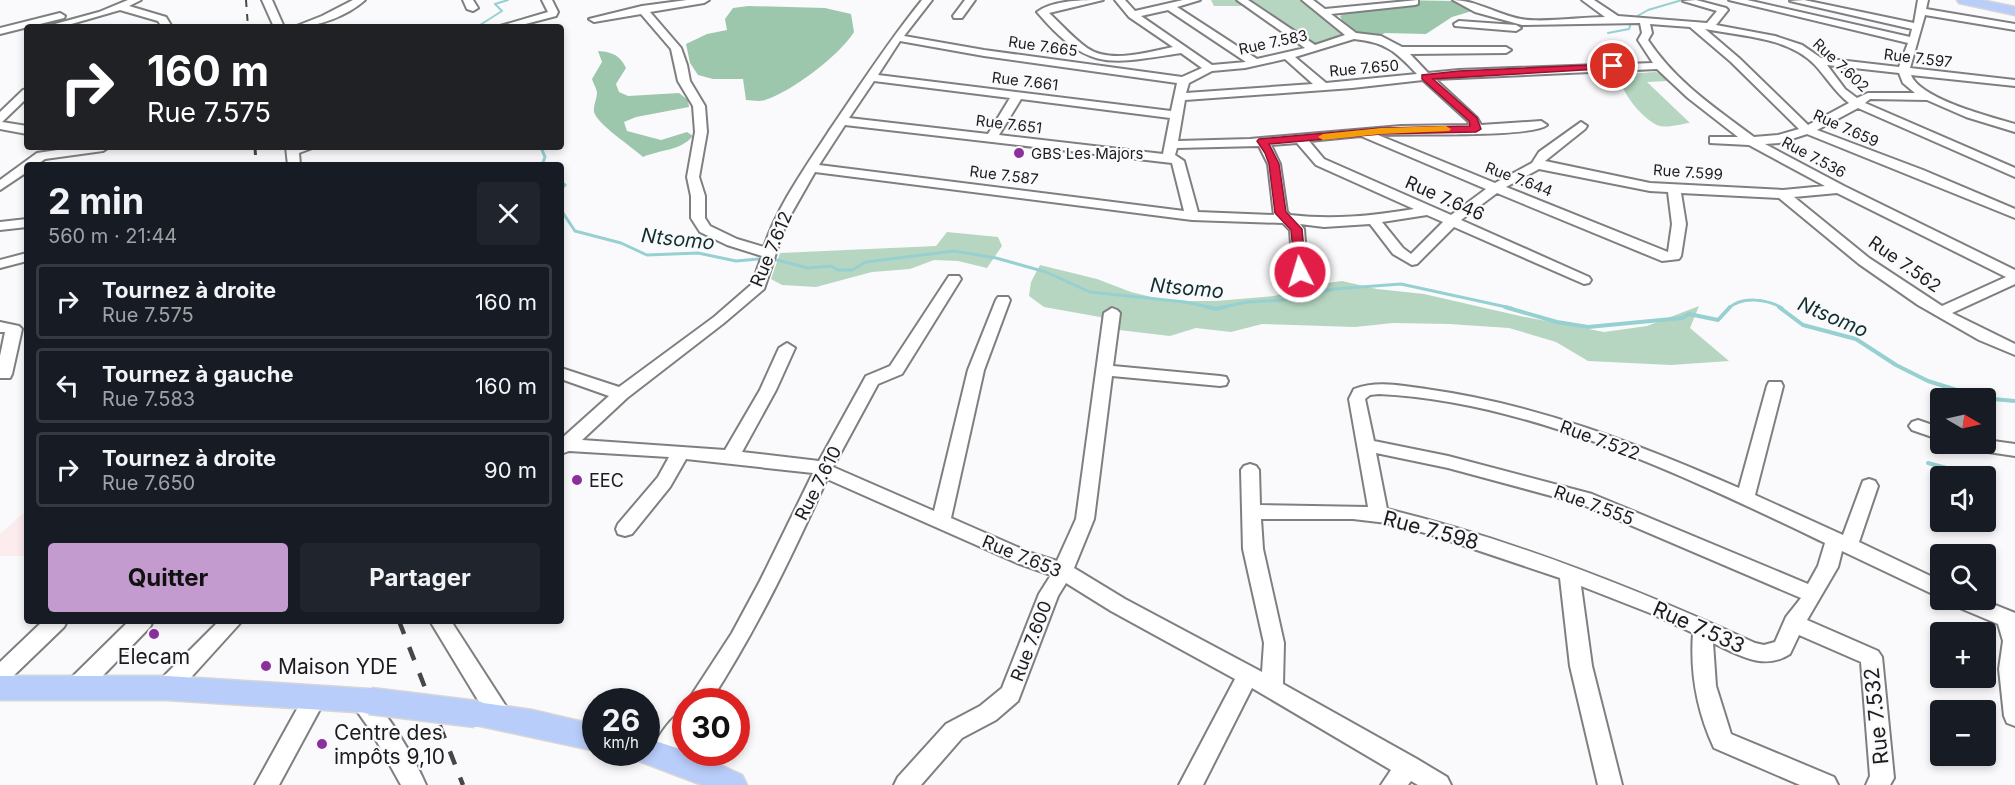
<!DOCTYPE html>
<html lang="fr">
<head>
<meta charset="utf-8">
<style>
  :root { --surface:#171b24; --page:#20242c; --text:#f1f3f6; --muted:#9ea1a6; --line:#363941; --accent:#c39bce }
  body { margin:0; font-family:Inter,sans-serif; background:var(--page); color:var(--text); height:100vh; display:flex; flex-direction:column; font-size:22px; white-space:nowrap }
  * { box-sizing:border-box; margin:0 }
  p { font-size:20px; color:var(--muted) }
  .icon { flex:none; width:33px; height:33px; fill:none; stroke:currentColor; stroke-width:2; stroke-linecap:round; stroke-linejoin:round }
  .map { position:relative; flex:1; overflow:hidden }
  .panel { position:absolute; left:24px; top:162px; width:540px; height:462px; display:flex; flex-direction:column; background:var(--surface); border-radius:6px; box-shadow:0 3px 9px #0003 }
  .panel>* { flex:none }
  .banner { position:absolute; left:24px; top:24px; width:540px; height:126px; border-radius:6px; box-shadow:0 3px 9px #0003; background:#202124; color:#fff; overflow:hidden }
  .needle { width:39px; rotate:99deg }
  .fabs { position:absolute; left:1930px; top:388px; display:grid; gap:12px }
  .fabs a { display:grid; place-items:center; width:66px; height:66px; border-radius:6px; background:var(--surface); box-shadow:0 3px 9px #0003; font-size:30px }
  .speed { position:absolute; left:582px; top:688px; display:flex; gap:12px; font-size:30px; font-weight:700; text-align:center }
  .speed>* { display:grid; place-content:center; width:78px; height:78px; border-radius:50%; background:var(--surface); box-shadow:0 3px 9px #0003; line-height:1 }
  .speed small { font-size:15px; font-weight:400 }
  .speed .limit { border:9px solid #d22; background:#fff; color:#111 }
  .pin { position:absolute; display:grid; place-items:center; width:51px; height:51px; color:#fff; margin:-26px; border:3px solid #fff; border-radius:50%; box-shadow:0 2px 6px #0007 }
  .me { position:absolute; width:66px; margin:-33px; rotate:355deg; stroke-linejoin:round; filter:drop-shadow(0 0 4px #0008) }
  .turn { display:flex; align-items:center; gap:21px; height:126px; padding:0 24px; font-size:27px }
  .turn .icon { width:78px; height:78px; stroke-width:2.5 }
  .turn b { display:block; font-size:42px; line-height:51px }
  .round { display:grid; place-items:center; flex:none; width:63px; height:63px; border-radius:6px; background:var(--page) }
  .overview { display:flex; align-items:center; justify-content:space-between; height:102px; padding:0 24px }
  h1 { font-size:36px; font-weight:700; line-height:45px }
  .action { display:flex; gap:12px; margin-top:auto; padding:12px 24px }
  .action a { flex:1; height:69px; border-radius:6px; background:var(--accent); color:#111; font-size:24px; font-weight:700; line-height:69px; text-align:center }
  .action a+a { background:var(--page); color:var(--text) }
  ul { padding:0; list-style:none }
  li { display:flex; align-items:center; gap:18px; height:75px; margin:0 12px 9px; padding:0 12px; border:3px solid var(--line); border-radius:6px }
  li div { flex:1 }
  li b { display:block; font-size:22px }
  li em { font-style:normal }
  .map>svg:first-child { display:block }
</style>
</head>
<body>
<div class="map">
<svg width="2015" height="785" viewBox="0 0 2015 785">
  <rect width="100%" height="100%" fill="#fafafc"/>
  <path fill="#fceced" d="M27 510V556H0V534Z"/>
  <path fill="#b6d6c1" d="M1211 0H1300L1349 35 1312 46 1254 6H1214Z
    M1655 72 1664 74 1668 81 1647 82 1690 123C1680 124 1666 129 1657 125 1644 119 1626 98 1622 85L1626 74Z
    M947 232 998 237 1002 246 987 268 958 261 934 260 910 269 872 272 816 287 782 285 771 279 780 253 936 246Z
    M1040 265 1097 279 1131 292 1168 301H1216L1274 296 1312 285 1342 281 1377 289 1424 294 1520 316 1604 332 1647 326 1699 306 1690 328 1729 361 1671 365 1588 361 1556 342 1509 328 1449 324 1393 323 1355 327 1262 324 1231 332 1196 328 1170 336 1119 330 1100 317 1044 307 1029 296 1031 282Z"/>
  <path fill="#9dc7ac" d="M1398 0 1453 1 1472 11 1452 17 1426 34 1385 33C1369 42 1346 34 1340 16 1359 6 1382 14 1398 0Z
    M748 6 825 8 851 14 854 32C839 56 791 92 765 100 759 102 752 100 746 100L743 79H713L698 75 690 63 686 44 707 34 727 30 725 19 733 8Z
    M598 51C612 52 620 55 626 68L616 84 619 92 628 96 679 93 688 100 689 107 636 117 624 122 627 131 661 140 687 132 693 136C680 151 662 149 643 157 631 146 598 125 594 112 593 105 597 99 597 93 597 89 593 83 592 79L602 62Z"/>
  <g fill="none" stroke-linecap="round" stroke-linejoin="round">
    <path stroke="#96d0d1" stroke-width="2" d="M1634 18 1648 10 1682 0
      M483 27 480 25 502 11 495 4 508 0
      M1608 33 1629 29 1632 20"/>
    <path stroke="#96d0d1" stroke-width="3" d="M542 165 545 157 542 150 546 147
      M561 182 565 185 561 189
      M561 210 575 231 621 243 647 255 698 253 736 261 769 258 808 268 831 266 838 270H852L866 262 954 251 996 258 1046 272 1090 292 1185 302 1213 308
      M1219 308 1247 302 1284 300 1334 289 1401 284 1511 308
      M1729 308C1742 296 1767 299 1782 308"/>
    <path stroke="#96d0d1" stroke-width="4" d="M1207 307 1216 309 1225 307
      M1505 307 1557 322 1588 327 1682 318 1689 314 1718 320 1730 307
      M1779 307 1803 325 1856 339 1896 365 1928 381 1982 398 2015 401
      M1928 463 1954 470"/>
    <defs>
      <path id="minor" d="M128 0H141L129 6 166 17 172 27H162L158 21 120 10 61 27H44L99 12Z
        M262 0H272L284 27H274Z
        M353 0H365C347 16 318 27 294 27L322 16Z
        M463 0H473L478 8 473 11 467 9Z
        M542 0H552L558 12 556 16 514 27H497L548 12Z
        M687 0H709L704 3 650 12 681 48 687 65 690 81 705 106 707 132 699 177 705 196V218L710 226 737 239 764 247C778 205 805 168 829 131 859 87 888 42 922 0H932L904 36 984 50 1182 77 1202 68 1181 53C1109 64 1088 72 1037 12 1053 0 1083 0 1103 0L1049 13C1061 24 1073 38 1087 48 1110 64 1148 52 1173 47L1129 17 1115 0H1125L1135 11 1183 0H1200L1177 7 1257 59 1305 48 1237 0H1248L1315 45 1345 35 1302 0H1313L1325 9 1418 0V4L1415 5 1331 14 1356 33 1381 36 1402 47H1506L1511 50 1506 53 1410 54 1428 73 1459 70 1653 63 1638 40 1642 33 1640 23 1522 25 1475 12 1453 0C1476 0 1498 15 1521 19 1543 23 1581 17 1605 17L1582 0H1594L1618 16 1707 23 1717 11 1683 1 1696 0 1726 8 1728 10 1716 25 1775 36 1802 45 1821 58 1899 67 1908 43 1729 0H1747L1910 37 1912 29 1790 1 1804 0 1914 23 1918 0H1928L1926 9 2015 24V30L1925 15 1910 68 2015 80V86L1911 75C1920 99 1991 117 2015 124V132L1966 117 1927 100 1870 99 1865 103 2015 168V177L1858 108 1817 130 1923 170 2015 209V218L1807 134 1779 143 1765 144 1844 186 2015 270V284L1952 313 2015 344V355L1979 340 1918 305 1859 264 1779 198 1681 193 1686 224 1681 256 1679 259 1662 261 1497 193 1461 220 1589 277 1591 280 1589 283 1584 284 1454 227 1417 264 1412 265 1393 254 1370 224 1324 227 1300 224 1304 229 1307 271 1300 275 1293 271 1290 230 1283 223 1192 220 815 172 786 223 764 289 724 323 627 398 582 440 725 450 760 390 779 348 787 343 795 348 776 390 742 452 819 461 866 376 890 366 949 276H959L961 279 902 374 878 384 833 467 934 511 968 370 996 300 998 297H1008L1010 300 984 370 951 518 1031 553 1057 561 1076 519 1104 313 1112 308 1117 310 1120 313 1113 366 1220 376 1226 377 1228 381 1226 385 1220 386 1112 376 1094 519 1074 568 1125 599 1262 672 1264 643 1243 549 1241 470 1244 466 1250 464 1256 466 1259 470 1260 505 1368 507 1349 399 1354 389C1378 380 1402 386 1426 389 1536 404 1638 444 1739 488L1767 386 1769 382H1781L1783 386 1755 495 1843 535 1863 481 1869 479 1875 481 1878 486 1859 542 1941 581V598L1842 551 1838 567 1807 620 1878 651 1882 657 1894 778 1890 785H1866L1870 776 1861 662 1799 635 1790 654C1764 671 1739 655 1713 643L1716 686 1731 734 1834 777 1838 785H1800L1714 748C1697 711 1690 674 1693 633L1650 613 1581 586 1592 666 1622 785H1598L1570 666 1560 578 1429 534 1387 523 1353 519H1261L1263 549 1284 643 1283 684 1417 759 1447 777 1451 785H1418L1411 781 1408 785H1381L1391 770 1252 688 1203 785H1179L1235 679 1111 611 1066 583 1058 596 1018 701 996 720 962 738 921 785H894L898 777 946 724 980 706 1002 688 1039 594 1051 575 1017 563 827 479C791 558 757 629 710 702H687L732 633 760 581 813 473 686 459 670 487 632 534 625 536 618 534 616 529 618 524 658 477 669 457 569 451 561 454V439L609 396 561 379V368L619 387 714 317 752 284 762 256 727 245 700 232 691 218V196L687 177 695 132 693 106 678 81 671 49 641 14 594 22 589 19 642 6ZM1168 10 1246 62 1212 65 1141 16ZM1650 24 1690 27 1731 62 1799 129 1778 135 1754 137C1714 107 1676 82 1648 40L1652 33ZM1705 29C1740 36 1789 37 1815 65 1827 78 1835 92 1849 103L1808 125 1739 58ZM1354 39C1386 42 1396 52 1417 74L1326 83 1295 57ZM900 41 984 56 1177 83 1171 111 878 75ZM1285 59 1313 84 1186 93 1189 83 1212 71 1245 68ZM1827 65 1899 73 1903 83 1915 93H1868L1857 98 1845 89ZM1657 69 1688 98 1738 137H1710V143L1749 145 1825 186 1783 190 1650 183 1545 161 1585 129 1587 126 1581 122 1539 152 1532 163 1495 183 1378 135C1406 133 1532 138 1547 125L1541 121 1481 125 1477 118 1435 79ZM1423 80 1468 121 1469 125 1401 126 1250 139 1178 141 1185 100 1352 88ZM874 81 1010 98 988 134 849 118ZM1021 99 1170 118 1163 154 999 135ZM845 125 1172 163 1184 211 819 165ZM1361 136 1486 189 1451 215 1324 159 1309 141ZM1297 143 1316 165 1414 209C1371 216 1334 220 1290 215L1287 212 1280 164 1271 145ZM1259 146 1268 164 1274 215 1198 212 1184 161 1175 155 1177 148ZM1539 169 1650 191 1668 192 1672 224 1668 252 1506 187ZM1837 193 2006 277 1942 306 1869 258 1794 197ZM1427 215 1443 222 1411 254 1403 248 1382 222ZM1379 394C1531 401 1691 479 1825 543L1818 566 1808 584 1592 494 1448 456 1374 441 1365 399 1370 395ZM1376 453 1448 468 1581 504 1801 598 1786 617 1775 642 1764 645 1755 643C1637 589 1514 540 1387 509Z
        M965 0H975L962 18H954L953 16Z
        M60 13 65 16 64 18 0 34V28Z
        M1459 21 1516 25 1521 28 1516 31 1455 26 1454 24Z
        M27 89V98L2 122 27 126V134L0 129V112L23 90Z
        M78 147H109L103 151 45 159 36 165H27V172L0 190V180L37 153Z
        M286 147H315L299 153 300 165H288Z
        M27 219V227L0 230V222Z
        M27 253V261L0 268V260Z
        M0 322 19 326 22 329 12 374 10 378H0V356L5 332H0Z
        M1918 420 1941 428V440L1912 430 1909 426 1912 422Z
        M1986 440 2015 444V456L1975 450 1969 448 1966 444H1986Z
        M1952 600H1983L2015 613V726L2007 723 2004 716 1999 669 2003 641 1998 624 1955 606Z
        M43 621H67L64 627 8 681 0 684V662Z
        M129 621H153L150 627 83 696 75 698 67 696 64 689 67 682Z
        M219 621H242L175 695 167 697 159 695 156 688 159 681Z
        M430 621H451L509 711 512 718 509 725 501 728 493 725Z
        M315 689 323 691 326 698 279 785H255L307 691Z
        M361 692C383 700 416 762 426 785H401L371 731 350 701 353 694Z
        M686 709C686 731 684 756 661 764L653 761 650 754C656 740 671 715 686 709Z"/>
      <path id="major" d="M1957 0H1981L2015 7V15L1959 3Z
        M0 676H167L370 689 380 692 384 701 380 710 370 713 167 700H0Z
        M476 702 532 710 596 725V751L466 723 462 714 466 705Z
        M646 738 686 751V753L705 758 742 775 747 785H702L636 760 632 753H646Z"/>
    </defs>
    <use href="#minor" stroke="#7f7f81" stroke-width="4"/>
    <use href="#major" stroke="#d6d6d6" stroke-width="3"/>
    <use href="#minor" fill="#fff" fill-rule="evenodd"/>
    <use href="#major" fill="#b9cdfa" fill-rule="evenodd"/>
    <path stroke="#464647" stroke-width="2" stroke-dasharray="7 7" stroke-linecap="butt" d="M246 0 248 27"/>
    <path stroke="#464647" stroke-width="3" stroke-dasharray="8 8" stroke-linecap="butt" d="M255 147 256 165"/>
    <path stroke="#464647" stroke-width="4.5" stroke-dasharray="14 14" stroke-linecap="butt" d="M399 621 463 785"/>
    <defs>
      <path id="major-bridge" d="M370 701 476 714"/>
    </defs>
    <use href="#major-bridge" stroke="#d6d6d6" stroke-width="29" stroke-linecap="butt"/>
    <use href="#major-bridge" stroke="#b9cdfa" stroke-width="26"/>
  </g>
  <path fill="#e11d48" stroke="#92132f" stroke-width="1.5" d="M1613 64 1616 65V68L1433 79 1477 118 1481 129 1476 132 1381 134 1269 144 1279 164 1286 212 1302 229 1306 272 1300 275 1295 272 1291 230 1275 213 1269 164 1265 153 1257 141 1259 139 1381 128 1470 126 1469 121 1422 79V75L1459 71Z"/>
  <path fill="#f59e0b" d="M1446 126 1451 129 1449 131 1381 134 1323 140 1318 137 1323 134 1381 128Z"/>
  <g fill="#8a309c" stroke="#fafafc" stroke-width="2">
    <circle cx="1019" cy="153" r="6"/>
    <circle cx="577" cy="480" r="6"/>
    <circle cx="154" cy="634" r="6"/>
    <circle cx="266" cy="666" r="6"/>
    <circle cx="322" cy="744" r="6"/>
  </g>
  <g text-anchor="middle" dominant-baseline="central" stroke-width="4.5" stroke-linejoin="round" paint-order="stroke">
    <g font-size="15" fill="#1c1c1d" stroke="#fafafc">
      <text transform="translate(1273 42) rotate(-12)">Rue 7.583</text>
      <text transform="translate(1043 46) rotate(8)">Rue 7.665</text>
      <text transform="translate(1918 58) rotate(7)">Rue 7.597</text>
      <text transform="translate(1841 65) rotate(43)">Rue 7.602</text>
      <text transform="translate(1364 68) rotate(-5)">Rue 7.650</text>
      <text transform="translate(1025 81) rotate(7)">Rue 7.661</text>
      <text transform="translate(1009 124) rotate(7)">Rue 7.651</text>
      <text transform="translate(1846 128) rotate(24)">Rue 7.659</text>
      <text transform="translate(1814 157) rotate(28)">Rue 7.536</text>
      <text transform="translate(1688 172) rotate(4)">Rue 7.599</text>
      <text transform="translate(1004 175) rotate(7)">Rue 7.587</text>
      <text transform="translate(1519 179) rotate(21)">Rue 7.644</text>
    </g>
    <g font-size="15" fill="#1c1c1d" stroke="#fafafc" text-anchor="start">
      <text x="1031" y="153">GBS Les Majors</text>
    </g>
    <g font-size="18" fill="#1c1c1d" stroke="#fafafc">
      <text transform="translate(1445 198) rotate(24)">Rue 7.646</text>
      <text transform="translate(771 249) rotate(-67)">Rue 7.612</text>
      <text transform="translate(1905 264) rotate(35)">Rue 7.562</text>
      <text transform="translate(1600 440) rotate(20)">Rue 7.522</text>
      <text transform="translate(818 483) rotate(-63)">Rue 7.610</text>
      <text transform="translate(1594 505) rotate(20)">Rue 7.555</text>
      <text transform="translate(1022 556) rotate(22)">Rue 7.653</text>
      <text transform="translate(1031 641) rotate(-69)">Rue 7.600</text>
    </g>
    <g font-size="18" fill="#1c1c1d" stroke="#fafafc" text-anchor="start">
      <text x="589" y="480">EEC</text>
    </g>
    <g font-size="20" font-style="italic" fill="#112f30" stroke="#fafafc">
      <text transform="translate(678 239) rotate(6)">Ntsomo</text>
      <text transform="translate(1187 288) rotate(5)">Ntsomo</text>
      <text transform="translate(1833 317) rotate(23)">Ntsomo</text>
    </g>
    <g font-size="21" fill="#1c1c1d" stroke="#fafafc">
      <text transform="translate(1431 530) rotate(15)">Rue 7.598</text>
      <text transform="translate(1699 627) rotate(24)">Rue 7.533</text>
      <text transform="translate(1876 716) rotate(-96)">Rue 7.532</text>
    </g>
    <g font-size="21" fill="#1c1c1d" stroke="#fafafc" text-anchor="start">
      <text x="154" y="656" text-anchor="middle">Elecam</text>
      <text x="278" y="666">Maison YDE</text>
      <text x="334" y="732">Centre des<tspan x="334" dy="24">impôts 9,10</tspan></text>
    </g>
  </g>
</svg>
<div class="fabs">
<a><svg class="needle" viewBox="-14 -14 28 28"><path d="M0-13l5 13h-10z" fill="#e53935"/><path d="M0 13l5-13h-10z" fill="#9ea1a6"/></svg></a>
<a><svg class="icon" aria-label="sound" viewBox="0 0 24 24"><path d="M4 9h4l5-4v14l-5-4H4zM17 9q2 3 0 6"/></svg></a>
<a><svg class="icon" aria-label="search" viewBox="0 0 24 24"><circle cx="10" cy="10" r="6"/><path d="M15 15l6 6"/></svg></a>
<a>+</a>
<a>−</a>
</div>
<div class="speed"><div>26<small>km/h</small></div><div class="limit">30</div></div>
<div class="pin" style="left:1613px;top:66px;background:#d93025"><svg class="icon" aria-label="arrive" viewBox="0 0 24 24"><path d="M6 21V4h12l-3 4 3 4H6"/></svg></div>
<svg class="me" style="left:1300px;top:272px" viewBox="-20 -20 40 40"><circle r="17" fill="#e11d48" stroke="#fff" stroke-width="3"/><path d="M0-11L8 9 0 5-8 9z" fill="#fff"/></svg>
<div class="banner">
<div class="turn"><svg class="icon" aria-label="right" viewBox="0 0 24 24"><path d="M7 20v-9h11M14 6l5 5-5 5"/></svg><div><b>160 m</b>Rue 7.575</div></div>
</div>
<section class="panel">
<div class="overview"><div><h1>2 min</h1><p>560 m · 21:44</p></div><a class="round"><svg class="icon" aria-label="close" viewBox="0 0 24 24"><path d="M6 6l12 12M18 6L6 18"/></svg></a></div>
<ul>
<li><svg class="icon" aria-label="right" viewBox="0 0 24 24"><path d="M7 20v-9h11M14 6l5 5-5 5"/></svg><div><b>Tournez à droite</b><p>Rue 7.575</p></div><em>160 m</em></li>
<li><svg class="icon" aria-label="left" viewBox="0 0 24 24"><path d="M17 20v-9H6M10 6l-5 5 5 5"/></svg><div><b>Tournez à gauche</b><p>Rue 7.583</p></div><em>160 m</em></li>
<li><svg class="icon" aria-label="right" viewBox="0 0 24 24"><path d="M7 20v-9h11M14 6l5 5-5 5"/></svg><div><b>Tournez à droite</b><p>Rue 7.650</p></div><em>90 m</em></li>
</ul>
<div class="action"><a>Quitter</a><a>Partager</a></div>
</section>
</div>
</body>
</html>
